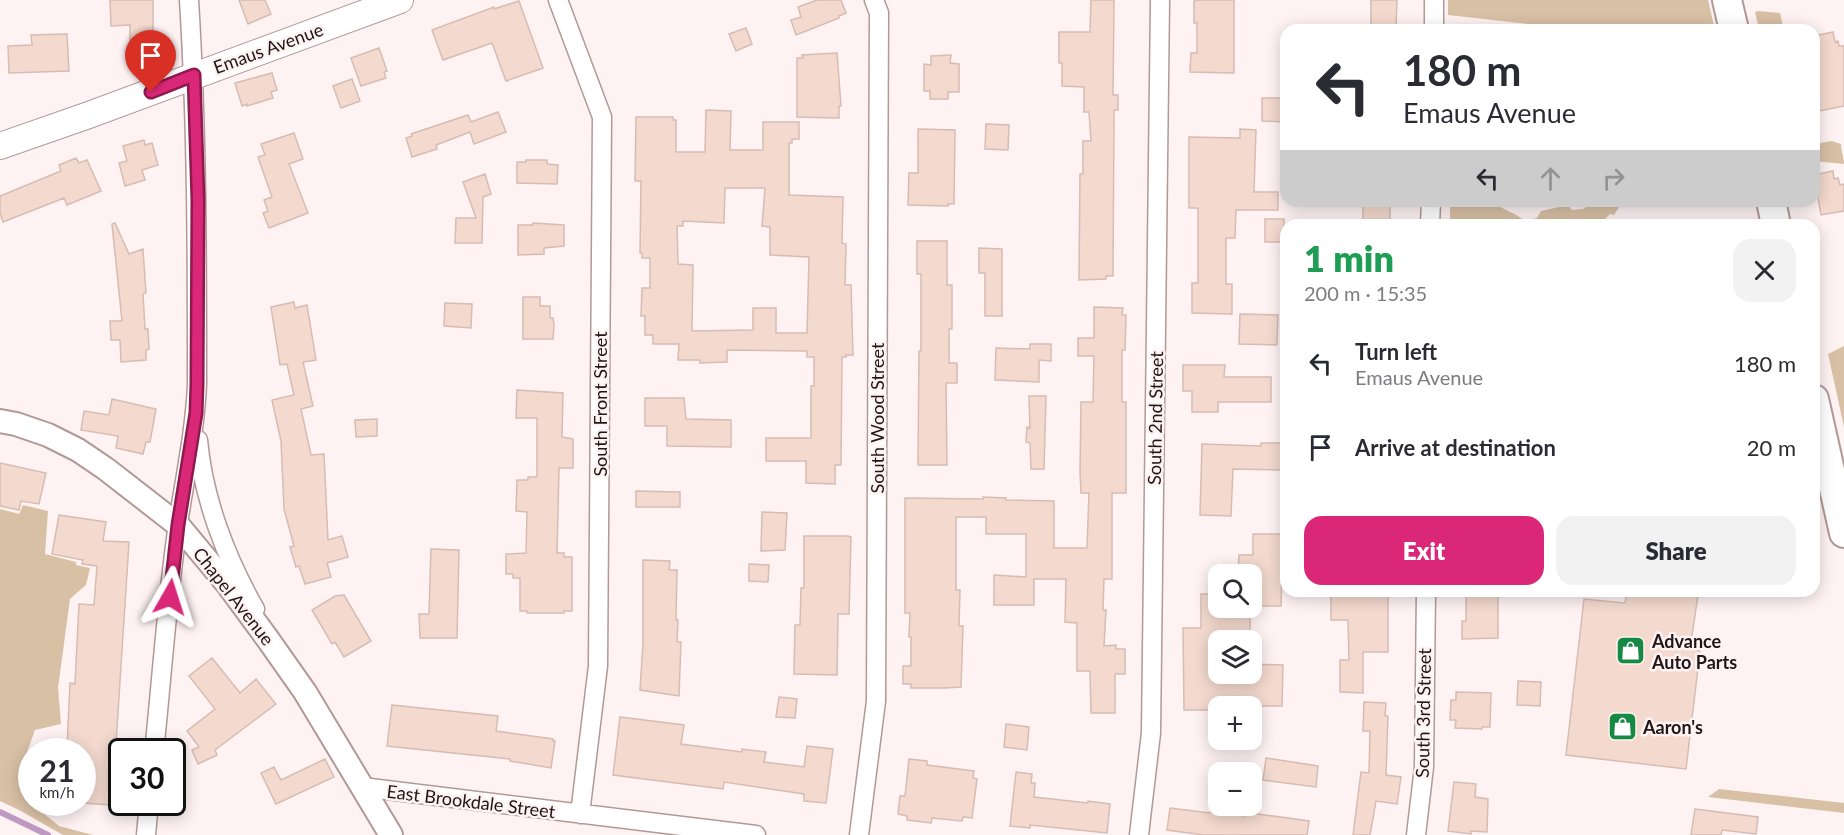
<!DOCTYPE html>
<html lang="en">
<head>
<meta charset="utf-8">
<style>
  :root { --surface:#fff; --page:#f2f2f3; --text:#2b2b33; --muted:#7c7c81; --accent:#db2777 }
  body { margin:0; font-family:Lato,sans-serif; background:var(--page); color:var(--text); height:100vh; display:flex; flex-direction:column; font-size:22px; white-space:nowrap }
  * { box-sizing:border-box; margin:0 }
  p { font-size:20px; color:var(--muted) }
  .icon { flex:none; width:33px; height:33px; fill:none; stroke:currentColor; stroke-width:2; stroke-linecap:round; stroke-linejoin:round }
  .map { position:relative; flex:1; overflow:hidden }
  .panel { position:absolute; left:1280px; top:219px; width:540px; height:378px; display:flex; flex-direction:column; background:var(--surface); border-radius:18px; box-shadow:0 3px 15px #0003 }
  .panel>* { flex:none }
  .top-card { position:absolute; left:1280px; top:24px; width:540px; height:183px; border-radius:18px; box-shadow:0 3px 15px #0003; background:#fff; color:var(--text); overflow:hidden }
  .controls { position:absolute; left:1208px; top:564px; display:grid; gap:12px }
  .controls a { display:grid; place-items:center; width:54px; height:54px; border-radius:12px; background:var(--surface); box-shadow:0 3px 15px #0003; font-size:30px }
  .speed { position:absolute; left:18px; top:738px; display:flex; gap:12px; font-size:30px; font-weight:700; text-align:center }
  .speed>* { display:grid; place-content:center; width:78px; height:78px; border-radius:50%; background:var(--surface); box-shadow:0 3px 15px #0003; line-height:1 }
  .speed small { font-size:15px; font-weight:400 }
  .speed .limit { border:3px solid #111; border-radius:9px; background:#fff; color:#111 }
  .pin { position:absolute; display:grid; place-items:center; width:51px; height:51px; color:#fff; margin:-62px -26px; border-radius:50% 50% 50% 0; rotate:-45deg; box-shadow:0 0 6px #0007 }
  .pin .icon { rotate:45deg }
  .me { position:absolute; width:66px; margin:-33px; rotate:6deg; stroke-linejoin:round; filter:drop-shadow(0 0 4px #0008) }
  .turn { display:flex; align-items:center; gap:21px; height:126px; padding:0 24px; font-size:27px }
  .turn .icon { width:78px; height:78px; stroke-width:2.5 }
  .turn b { display:block; font-size:42px; line-height:51px }
  .lanes { display:flex; align-items:center; height:57px; padding:0 24px; background:#0003; justify-content:center; gap:30px; direction:ltr }
  .lanes .off { opacity:.35 }
  .round { display:grid; place-items:center; flex:none; width:63px; height:63px; border-radius:18px; background:var(--page) }
  .summary { display:flex; align-items:center; justify-content:space-between; height:102px; padding:0 24px }
  h1 { font-size:36px; font-weight:800; line-height:45px; color:#1e9e55 }
  .action { display:flex; gap:12px; margin-top:auto; padding:12px 24px }
  .action a { flex:1; height:69px; border-radius:18px; background:var(--accent); color:#fff; font-size:24px; font-weight:800; line-height:69px; text-align:center }
  .action a+a { background:var(--page); color:var(--text) }
  ul { padding:0; list-style:none }
  li { display:flex; align-items:center; gap:18px; height:84px; padding:0 24px }
  li div { flex:1 }
  li b { display:block; font-size:22px }
  li em { font-style:normal }
  .map>svg:first-child { display:block }
</style>
</head>
<body>
<div class="map">
<svg width="1844" height="835" viewBox="0 0 1844 835">
  <rect width="100%" height="100%" fill="#fef2f3"/>
  <path fill="#d8c0a5" d="M1448 0H1708L1715 30H1582L1448 15Z
    M1758 11 1780 13 1784 30H1759L1755 12Z
    M1832 141 1841 144C1841 152 1844 157 1844 164L1814 161V144Z
    M1450 201H1493C1502 211 1516 212 1524 221L1537 218 1541 211 1568 205 1572 210 1583 209 1585 208 1587 202 1589 201H1625L1619 207 1614 215 1610 214 1605 219 1603 225H1450Z
    M1844 346V427L1828 354Z
    M23 505 48 511 45 554 76 562V565L90 568 86 585 70 599 58 688 61 724 35 730 26 755 21 776 32 804 59 826 93 835H63L21 811 0 801V509L19 514Z
    M1719 789 1844 803V813L1708 797Z"/>
  <g fill="none" stroke-linecap="round" stroke-linejoin="round">
    <path stroke="#be99c2" stroke-width="6" d="M0 812 48 835"/>
  </g>
  <path fill="#f3d9ce" stroke="#d6bcb2" stroke-width="1.5" fill-rule="evenodd" d="M110 0H153V63L130 64V25L111 26Z
    M239 0H265L271 14 248 24Z
    M817 0H841L846 13 839 16V18L796 35 791 20 801 17 798 7Z
    M1091 0H1114L1113 95H1118V110H1114V114L1113 276H1106V279L1079 280 1080 174H1083V141H1091L1089 112H1084V87L1062 86V63H1059V32H1090Z
    M1198 0H1234V73L1190 72 1191 53H1197V23H1194V1Z
    M1371 0H1397L1396 28H1371Z
    M519 1 543 68 506 81 492 43 443 60 432 30 494 7V9Z
    M746 28 752 44 736 51 729 34Z
    M1833 32 1835 42 1838 41 1839 46H1844V106L1814 112V36Z
    M67 34 69 71 9 73 8 46 32 45 31 35Z
    M379 48 387 71 384 72 386 78 361 86 351 58Z
    M837 53 841 106H839V118L797 117V58H803L802 55Z
    M951 55 950 63 959 64V92H948V99H930V91H924V64L931 65V56Z
    M272 73 277 90 271 92 273 98 247 106V104L242 106 235 83Z
    M352 79 360 101 341 108 333 86Z
    M1262 98H1286L1285 122 1262 121Z
    M706 110 731 111 730 150H763V122H799V139H792V143H789V195L843 197 842 243 846 244 845 285H851L853 355H846V357H842L841 465H835V484L806 483V461H766V438H811V386H814V357H807V351L727 350V362L700 363V360H678L679 344H653V335H645V316H641L642 288H650V258H642V253H640L641 181H635L636 117H673V120H676V152H705ZM725 188H765L762 226 770 227V255L809 257 807 333H776V308H753V330L692 331 693 265 678 264 677 226H683V221L724 223Z
    M498 112 506 132 474 144 470 132 436 145 437 149 412 157 406 138 412 136 411 134 468 115 471 122Z
    M986 124 1009 125 1008 150 985 149Z
    M918 129 955 130 954 204H948V206L908 205 909 173H918Z
    M1240 129 1256 130 1254 192H1278V210H1236L1235 238H1226V284H1232V314L1192 313V283H1198V208H1189V137L1240 138Z
    M294 133 303 159 289 164 308 213 269 228 263 213 268 211 264 200 272 197 258 157 265 155 261 144Z
    M144 140 145 145 152 143 158 165 142 170 145 180 125 186 119 163 127 161 123 146Z
    M76 158 79 163 87 160 101 191 67 205 64 198 3 222 0 213V196L61 171 59 165Z
    M526 160H547V164L558 165 557 184 517 183V162H526Z
    M1833 171 1834 179 1838 178 1840 185 1844 184V211L1821 215 1814 175Z
    M485 174 491 194 483 197 482 243H455L456 218H476L463 182Z
    M1363 201H1390V225H1363Z
    M1265 219H1284V242H1265Z
    M115 223 129 254 143 249 146 293 143 294 145 329H148L149 349 146 350V360L121 362 120 340H111L110 321H122L112 224Z
    M533 223 564 225V246L544 248V254L518 255V225H533Z
    M917 241H947V285H952V329H949V363H957V383H946L947 465H918L919 351H921V274H917Z
    M979 248 1002 249V316H985V273H979Z
    M523 297H540V306H550V318H553L554 324 553 339H523Z
    M294 302 295 308 307 305 316 360 303 362 313 406 301 409 311 455 324 454 328 540 342 536 348 557 327 563 331 577 305 584 299 566 296 567 290 547 294 546 284 509 281 441 272 400 294 395 287 364 280 365 271 307Z
    M445 303 472 304 471 328 444 326Z
    M1094 307 1123 308 1122 315H1126L1125 350H1122V402H1126V493H1112V579H1104L1103 610H1106L1104 646 1116 645V649H1125V674H1115V713H1091L1090 671H1077V623L1065 622 1066 579H1034V605H994V575L1026 577V534H986V517H956V590H960L959 626H963L961 687 945 688H911V684H903V666H911V637H909L910 613H905V498L983 499V497L1006 498V500L1054 501V548H1087L1089 493H1081L1080 472 1081 402H1093L1094 356H1078V338H1094Z
    M1240 314 1278 315 1277 345 1239 344Z
    M1030 344H1051V361L1039 360V382L995 380 996 348 1030 349Z
    M1183 365H1225L1224 377H1271V402H1218V412H1192V391H1183Z
    M517 390 563 393 562 437 573 439V468H559L557 553H564V557H572V611H564V613H527V611H520V578H513V574H506V554L526 553 527 512 516 511 517 480H528V477H537V418H516Z
    M1029 396H1046L1044 469H1031L1030 443 1026 442 1027 427 1030 428Z
    M645 398H684L686 419 731 420V447L667 446V426H645Z
    M112 399 156 409 150 442H146L143 454 116 448 118 436 81 430 84 411 109 415Z
    M377 419V436L356 437 355 420Z
    M1261 443H1284L1283 470 1233 469 1231 516 1200 515 1202 444 1261 446Z
    M0 463 46 473 39 504 21 501 19 510 0 506Z
    M636 491 680 492V507H636Z
    M762 512 787 513 785 550 761 551Z
    M59 515 106 522 103 541 129 542 112 805 82 803V752H71V749L67 748 70 683 75 684 79 604 94 605 97 566 82 564 83 560 52 554Z
    M1253 534H1283L1281 606H1251V574H1238L1239 555H1253Z
    M804 536H848L851 537 849 614H838L837 675 794 674 795 625H800L801 588H804Z
    M431 549 459 550 457 638H420L419 614H429Z
    M643 560 670 561 669 570H677L676 620H678L677 642H681L679 696 640 690 643 644Z
    M749 564 769 565 768 582 749 581Z
    M1466 591H1498V638L1462 639V621H1466Z
    M1627 591H1667L1698 595 1690 649 1700 651 1686 769 1566 755 1584 599 1625 603Z
    M1201 594H1218V608H1250V640H1218V680H1249L1251 664 1283 665 1282 706H1218V710H1184L1183 628H1201Z
    M1331 594 1388 595V652H1363V693L1340 692V660H1349L1348 620H1331Z
    M344 595 371 641 344 657 335 642 332 644 312 610 335 596Z
    M212 658 240 693 256 679 276 704 215 750 217 755 198 764 192 750 199 747 187 731 215 709 189 676Z
    M1518 681 1541 682 1540 706 1517 705Z
    M1456 692 1491 693 1490 727H1482V729L1455 728 1456 720H1450L1451 700H1456Z
    M779 697 797 699 795 718 776 717Z
    M1364 702 1386 703 1385 716H1388L1386 775 1401 777 1397 804 1376 801 1370 835H1353L1361 772 1369 773 1370 731H1363Z
    M392 705 498 716 496 731 553 739V741H555L551 768 510 761V759L387 746Z
    M620 717 684 725 681 744 742 752V749L766 752 764 762 804 767 807 746 833 749 826 803 804 801V794L724 782 723 789 613 775Z
    M1006 724 1029 727 1027 750 1004 747Z
    M1266 758 1318 766 1316 787 1263 780Z
    M325 759 334 777 276 804 261 773 274 767 281 780Z
    M909 759 927 761V765L974 771 973 778 977 779 972 818 963 817 962 821 932 818 931 823 907 820V816L898 814 900 796H905Z
    M1016 772 1032 774 1031 783H1035L1034 797 1088 803V801L1110 804 1107 833 1030 825V828L1010 826Z
    M1454 782 1476 784 1475 797 1488 799 1487 832 1471 831V834L1448 831Z
    M1170 808 1210 813 1211 811 1244 816V814L1251 813 1309 821 1307 835H1204L1167 830Z
    M1695 809 1758 817 1756 834 1722 830 1721 835H1691Z"/>
  <g fill="none" stroke-linecap="round" stroke-linejoin="round">
    <defs>
      <path id="minor" d="M558 0 602 117 598 666 580 814
        M1434 30V0
        M1430 225 1431 201
        M198 440C203 498 226 558 255 609
        M154 752C162 676 167 599 178 524 185 477 195 431 197 384 197 256 197 128 189 0
        M362 787 756 835
        M146 835 149 802
        M859 835 876 701 879 13 874 0
        M1139 835 1151 733 1160 0
        M1416 835 1424 767 1426 591"/>
      <path id="tertiary" d="M0 421 16 424 48 435 78 450 106 469 178 525 228 585 267 638 305 692 391 835"/>
      <path id="secondary" d="M0 146 86 116 400 0"/>
      <path id="primary" d="M1727 0 1734 30
        M1771 201 1776 225
        M1814 399 1844 533"/>
    </defs>
    <use href="#minor" stroke="#b39898" stroke-width="21"/>
    <use href="#tertiary" stroke="#b39898" stroke-width="26"/>
    <use href="#secondary" stroke="#b39898" stroke-width="28"/>
    <use href="#primary" stroke="#b39898" stroke-width="32"/>
    <use href="#minor" stroke="#fff" stroke-width="18"/>
    <use href="#tertiary" stroke="#fff" stroke-width="22"/>
    <use href="#secondary" stroke="#fff" stroke-width="26"/>
    <use href="#primary" stroke="#fff" stroke-width="28"/>
  </g>
  <g fill="none" stroke-linecap="round" stroke-linejoin="round">
    <defs>
      <path id="route" d="M151 92 194 75 198 200 197 384 196 413 178 525 170 597"/>
    </defs>
    <use href="#route" stroke="#8e194d" stroke-width="15"/>
    <use href="#route" stroke="#db2777" stroke-width="10"/>
  </g>
  <defs>
    <symbol id="shop-square" viewBox="-11 -11 22 22"><rect x="-9" y="-9" width="18" height="18" rx="4" fill="#168942" stroke="#fef2f3"/><path d="M-5-2.5h2.3a2.7 3.5 0 0 1 5.4 0H5L5.5 6h-11ZM-1.5-2.5h3a1.5 2.3 0 0 0-3 0Z" fill="#fff"/></symbol>
  </defs>
  <g fill-rule="evenodd">
    <use href="#shop-square" x="1614" y="634" width="33" height="33"/>
    <use href="#shop-square" x="1606" y="710" width="33" height="33"/>
  </g>
  <g text-anchor="middle" dominant-baseline="central" stroke-width="5" stroke-linejoin="round" paint-order="stroke">
    <g font-size="18" fill="#201616" stroke="#fef2f3">
      <text transform="translate(268 48) rotate(-20)">Emaus Avenue</text>
      <text transform="translate(600 404) rotate(-90)">South Front Street</text>
      <text transform="translate(877 418) rotate(-90)">South Wood Street</text>
      <text transform="translate(1155 418) rotate(-89)">South 2nd Street</text>
      <text transform="translate(234 596) rotate(52)">Chapel Avenue</text>
      <text transform="translate(1423 713) rotate(-89)">South 3rd Street</text>
      <text transform="translate(471 801) rotate(7)">East Brookdale Street</text>
    </g>
    <g font-size="18" font-weight="bold" fill="#201616" stroke="#fef2f3" text-anchor="start">
      <text x="1652" y="641">Advance<tspan x="1652" dy="21">Auto Parts</tspan></text>
      <text x="1643" y="727">Aaron's</text>
    </g>
  </g>
</svg>
<div class="controls">
<a><svg class="icon" aria-label="search" viewBox="0 0 24 24"><circle cx="10" cy="10" r="6"/><path d="M15 15l6 6"/></svg></a>
<a><svg class="icon" aria-label="layers" viewBox="0 0 24 24"><path d="M12 4l9 5-9 5-9-5zM3 14l9 5 9-5"/></svg></a>
<a>+</a>
<a>−</a>
</div>
<div class="speed"><div>21<small>km/h</small></div><div class="limit">30</div></div>
<div class="pin" style="left:151px;top:92px;background:#d93025"><svg class="icon" aria-label="arrive" viewBox="0 0 24 24"><path d="M6 21V4h12l-3 4 3 4H6"/></svg></div>
<svg class="me" style="left:170px;top:597px" viewBox="-20 -20 40 40"><path d="M0-17L14 15 0 8-14 15z" fill="#db2777" stroke="#fff" stroke-width="4"/></svg>
<div class="top-card">
<div class="turn"><svg class="icon" aria-label="left" viewBox="0 0 24 24"><path d="M17 20v-9H6M10 6l-5 5 5 5"/></svg><div><b>180 m</b>Emaus Avenue</div></div>
<div class="lanes"><svg class="icon" aria-label="left" viewBox="0 0 24 24"><path d="M17 20v-9H6M10 6l-5 5 5 5"/></svg><svg class="icon off" aria-label="ahead" viewBox="0 0 24 24"><path d="M12 20V5M6 11l6-6 6 6"/></svg><svg class="icon off" aria-label="right" viewBox="0 0 24 24"><path d="M7 20v-9h11M14 6l5 5-5 5"/></svg></div>
</div>
<section class="panel">
<div class="summary"><div><h1>1 min</h1><p>200 m · 15:35</p></div><a class="round"><svg class="icon" aria-label="close" viewBox="0 0 24 24"><path d="M6 6l12 12M18 6L6 18"/></svg></a></div>
<ul>
<li><svg class="icon" aria-label="left" viewBox="0 0 24 24"><path d="M17 20v-9H6M10 6l-5 5 5 5"/></svg><div><b>Turn left</b><p>Emaus Avenue</p></div><em>180 m</em></li>
<li><svg class="icon" aria-label="arrive" viewBox="0 0 24 24"><path d="M6 21V4h12l-3 4 3 4H6"/></svg><div><b>Arrive at destination</b></div><em>20 m</em></li>
</ul>
<div class="action"><a>Exit</a><a>Share</a></div>
</section>
</div>
</body>
</html>
